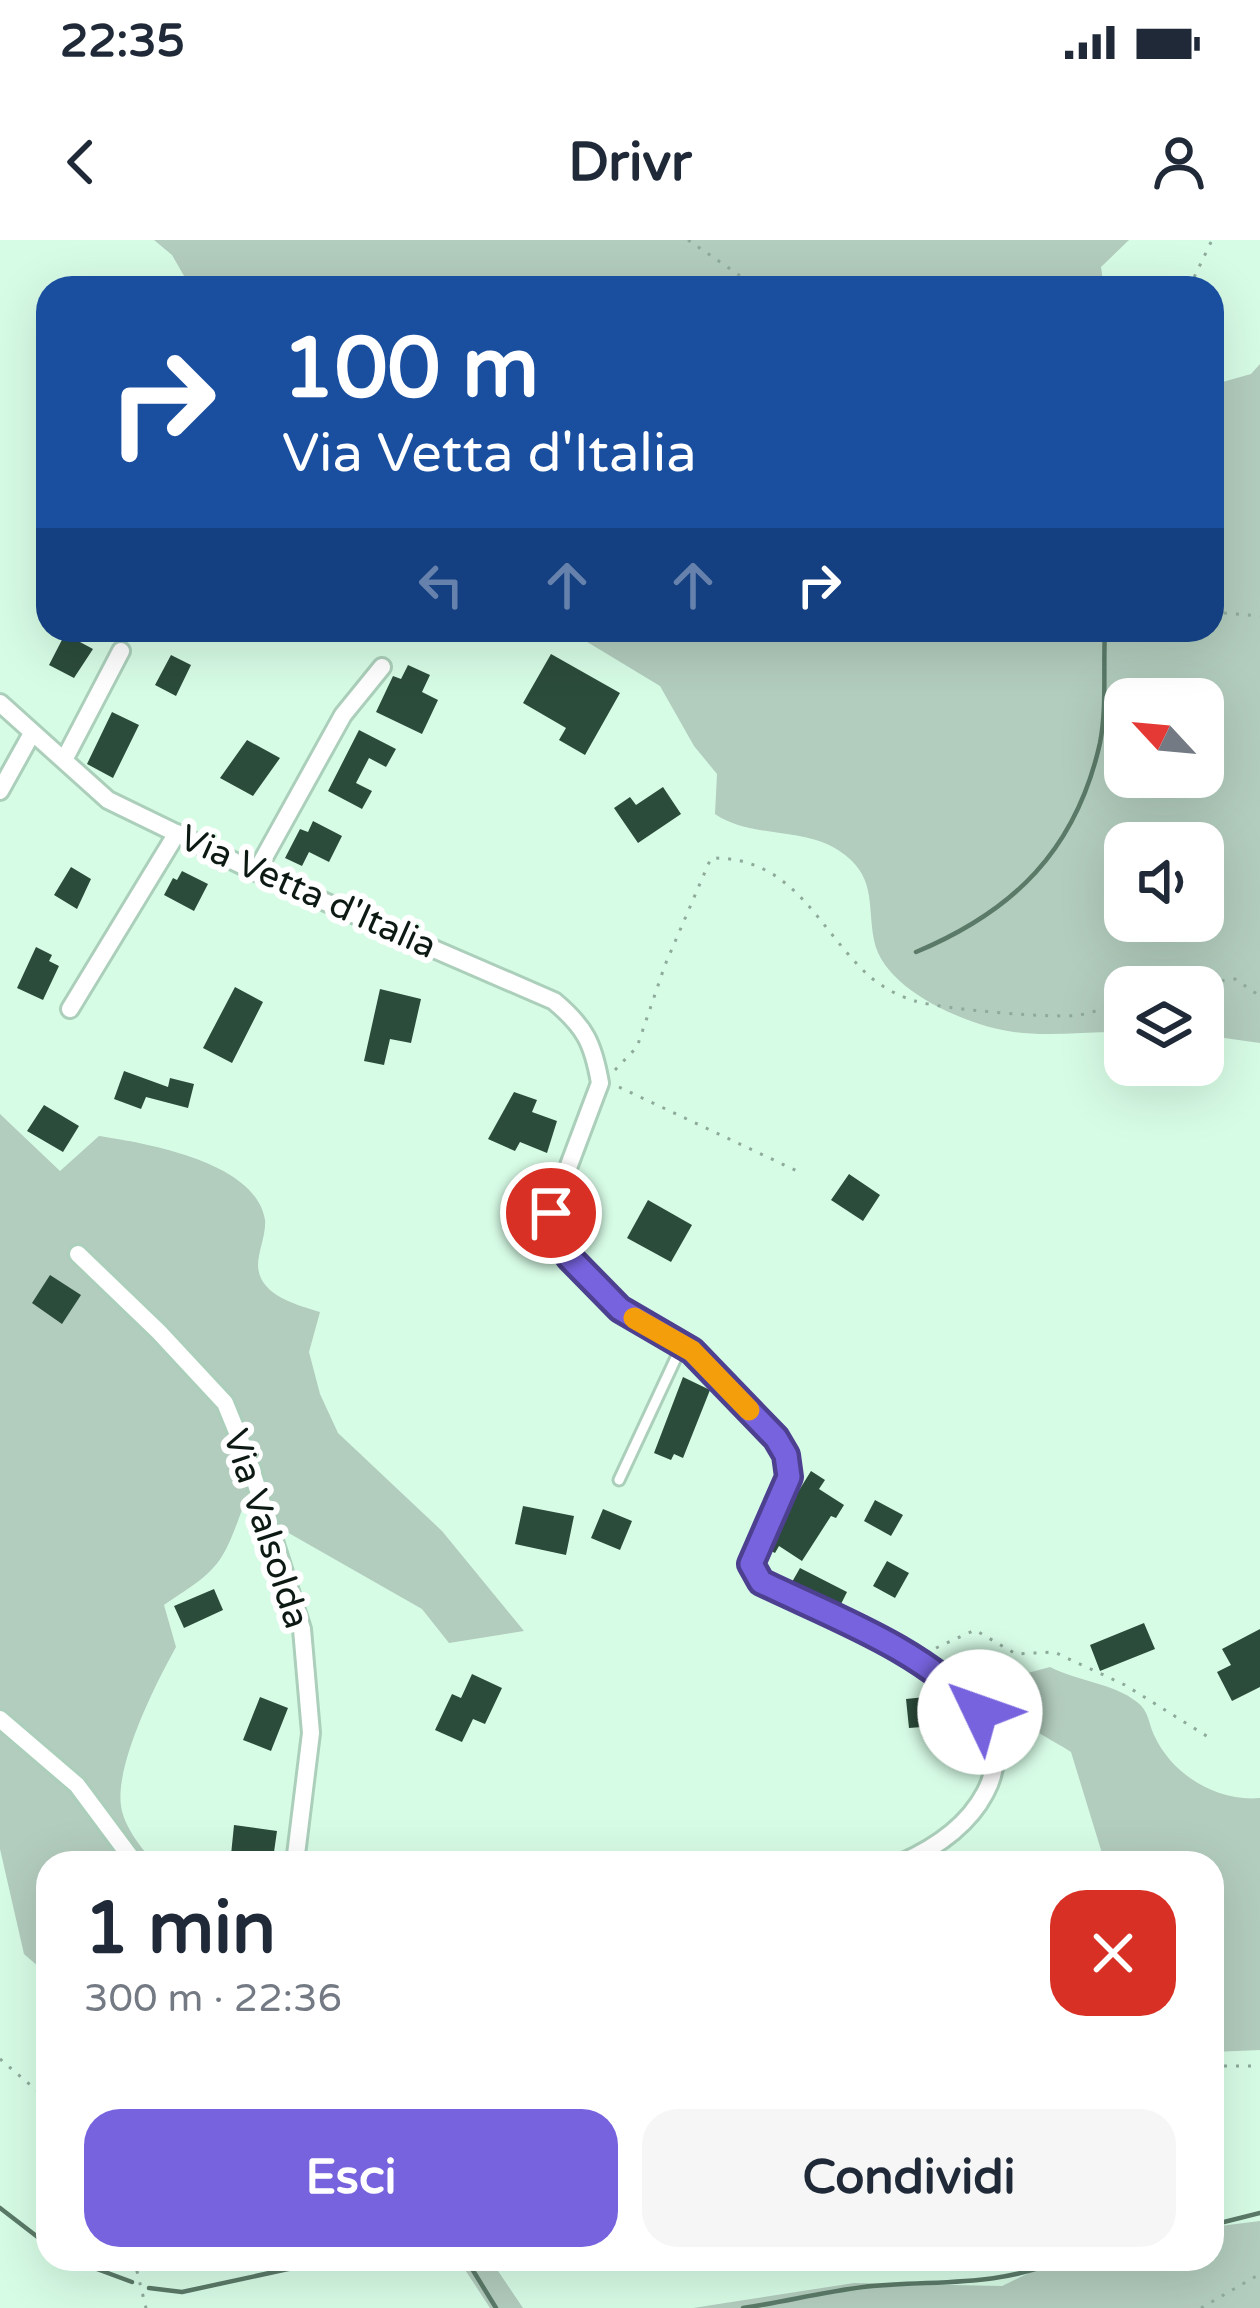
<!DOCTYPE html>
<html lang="it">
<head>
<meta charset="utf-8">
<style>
  :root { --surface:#fff; --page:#f6f6f7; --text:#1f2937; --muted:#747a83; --accent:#7763de }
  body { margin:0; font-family:"Varela Round",sans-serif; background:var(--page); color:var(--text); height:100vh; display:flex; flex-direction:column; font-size:45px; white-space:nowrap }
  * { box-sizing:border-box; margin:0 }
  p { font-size:39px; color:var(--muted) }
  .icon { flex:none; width:66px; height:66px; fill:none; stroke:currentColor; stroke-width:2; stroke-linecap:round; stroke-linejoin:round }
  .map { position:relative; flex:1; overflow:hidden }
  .drawer { position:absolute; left:36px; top:1611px; width:1188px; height:420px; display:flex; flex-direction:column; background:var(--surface); border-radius:36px; box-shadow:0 12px 48px #0002 }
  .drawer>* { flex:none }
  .guide { position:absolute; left:36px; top:36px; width:1188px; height:366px; border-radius:36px; box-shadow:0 12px 48px #0002; background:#1a4fa0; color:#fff; overflow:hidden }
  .needle { width:78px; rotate:296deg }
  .tools { position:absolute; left:1104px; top:438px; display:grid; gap:24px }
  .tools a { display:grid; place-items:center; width:120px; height:120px; border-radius:24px; background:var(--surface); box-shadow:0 12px 48px #0002; font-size:60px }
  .pin { position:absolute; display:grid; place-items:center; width:102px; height:102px; color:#fff; margin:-51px; border:6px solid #fff; border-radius:50%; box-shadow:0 3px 12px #0007 }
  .me { position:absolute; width:132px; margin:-66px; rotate:312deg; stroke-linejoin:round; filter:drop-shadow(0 0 9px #0008) }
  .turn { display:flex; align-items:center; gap:42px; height:252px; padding:0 48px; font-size:54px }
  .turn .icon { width:156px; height:156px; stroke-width:2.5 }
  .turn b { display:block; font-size:84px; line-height:102px }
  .lanes { display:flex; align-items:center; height:114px; padding:0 48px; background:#0003; justify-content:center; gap:60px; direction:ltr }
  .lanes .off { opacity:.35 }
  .round { display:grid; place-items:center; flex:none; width:126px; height:126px; border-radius:36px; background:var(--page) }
  .head { display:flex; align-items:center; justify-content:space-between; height:204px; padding:0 48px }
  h1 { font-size:72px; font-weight:700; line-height:90px }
  .button { display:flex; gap:24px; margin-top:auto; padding:24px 48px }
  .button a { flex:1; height:138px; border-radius:36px; background:var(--accent); color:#fff; font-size:48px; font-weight:700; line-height:138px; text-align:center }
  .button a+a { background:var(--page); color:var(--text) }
  .status { display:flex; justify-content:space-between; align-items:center; height:84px; padding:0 60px; background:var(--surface); direction:ltr }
  .status svg { height:33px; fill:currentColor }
  header { display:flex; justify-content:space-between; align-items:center; height:156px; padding:0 48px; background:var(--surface); font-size:54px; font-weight:700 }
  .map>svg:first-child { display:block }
</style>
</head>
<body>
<div class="status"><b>22:35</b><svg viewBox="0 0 49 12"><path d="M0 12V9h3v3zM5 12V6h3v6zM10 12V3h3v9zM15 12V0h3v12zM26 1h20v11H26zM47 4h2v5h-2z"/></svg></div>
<header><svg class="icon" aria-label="back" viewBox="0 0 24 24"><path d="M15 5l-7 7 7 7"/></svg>Drivr<svg class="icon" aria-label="person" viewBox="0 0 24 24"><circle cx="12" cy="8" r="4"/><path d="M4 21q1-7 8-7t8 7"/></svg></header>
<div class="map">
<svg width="1260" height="2068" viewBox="0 0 1260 2068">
  <rect width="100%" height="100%" fill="#d7fce6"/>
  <path fill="#b2ccbd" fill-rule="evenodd" d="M154 0H1129L1101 27 1104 48H191L172 15Z
    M1260 124V803L1203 795V747H1125V792C1089 791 1050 797 1014 792 968 786 883 750 874 700 867 663 877 635 838 610 802 587 749 598 715 574L717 534 694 506 660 446 574 394 555 390H1212V145L1251 134ZM1203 459V537H1125V459ZM1125 603H1203V681H1125Z
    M0 874 60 931 99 896C144 903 256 921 265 980 266 991 261 1005 259 1016 251 1053 294 1064 320 1072L309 1112 320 1154 338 1193 442 1291 524 1391 449 1403 422 1369 243 1267C221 1328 218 1329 164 1365L176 1407C156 1443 115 1524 121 1566 124 1587 141 1607 154 1623H48V1735L24 1714 0 1609Z
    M1050 1427C1077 1441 1113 1443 1137 1462 1149 1471 1148 1482 1154 1495 1172 1535 1217 1562 1260 1558V1810L1212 1812V1623H1105L1071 1512C1037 1490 1010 1484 1002 1440Z
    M1260 1981V2068H693L854 2043 1002 2046 1058 2019H1212V1987Z
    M458 2019H490L523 2068H490Z"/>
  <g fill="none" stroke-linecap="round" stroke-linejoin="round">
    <path stroke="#5b7a68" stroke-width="4.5" d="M916 712C1014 671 1076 610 1100 503 1107 468 1103 426 1105 390
      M0 1968 48 2005
      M1212 1985 1260 1973
      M70 2019 132 2042
      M466 2019 496 2068
      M149 2048 182 2052 334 2019
      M743 2068C783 2062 823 2052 863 2047 938 2039 990 2049 1065 2019"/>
  </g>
  <path fill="#2c4c3b" d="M65 394 93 409 74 438 49 425Z
    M551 414 620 453 585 515 559 500 566 488 523 463Z
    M171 415 191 425 176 456 155 445Z
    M408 425 430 435 422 452 438 460 422 494 376 472 393 436 401 439Z
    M112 472 139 485 113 538 87 524Z
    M359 490 396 509 386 527 369 518 356 543 372 551 362 569 328 551Z
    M247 500 280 518 253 556 220 538Z
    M663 547 681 574 638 603 614 568 630 557 636 565Z
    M313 581 342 596 329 622 309 612 302 626 285 618 300 589 308 592Z
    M71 627 91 639 77 669 54 655Z
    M182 631 208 644 194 671 164 655 173 638 177 640Z
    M36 707 52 715 49 721 59 726 43 760 17 748Z
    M235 747 263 762 232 823 203 808Z
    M380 749 421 759 411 803 390 799 384 825 364 821Z
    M124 831 168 847 170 838 194 844 188 868 146 857 141 869 114 859Z
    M514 852 537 860 532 872 557 881 547 913 520 902 515 911 488 899Z
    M44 865 79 886 63 912 27 891Z
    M849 934 880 955 863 981 831 960Z
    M648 960 692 985 671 1022 627 998Z
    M50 1035 81 1055 62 1084 32 1063Z
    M683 1137 710 1150 683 1218 674 1214 671 1220 654 1213Z
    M811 1231 825 1240 819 1249 844 1265 836 1278 831 1276 802 1321 779 1306 775 1313 771 1311 793 1260Z
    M875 1260 903 1275 891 1296 864 1281Z
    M523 1266 574 1276 566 1315 515 1304Z
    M603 1269 632 1281 620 1310 591 1298Z
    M887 1321 909 1333 895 1358 873 1346Z
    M800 1328 847 1352 841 1364 792 1342Z
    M214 1349 223 1370 184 1388 174 1366Z
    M1144 1383 1155 1409 1100 1431 1090 1405Z
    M1260 1389V1447L1232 1461 1217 1432 1231 1425 1222 1409Z
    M472 1434 502 1448 485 1484 473 1479 462 1502 435 1490 452 1454 461 1458Z
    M935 1456 938 1477 954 1475 956 1494 923 1498 922 1487 909 1488 906 1459Z
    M260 1457 288 1468 271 1511 243 1500Z
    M234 1585 277 1591 273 1619 231 1615Z"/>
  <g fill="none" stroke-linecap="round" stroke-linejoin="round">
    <defs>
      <path id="service" d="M619 1240 682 1105"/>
      <path id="minor" d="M0 463 108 560 256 632 554 761C585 787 593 803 600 843L551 973 557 999 619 1069 692 1111 776 1198 786 1215 789 1237 751 1325 761 1342C831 1376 1042 1448 985 1553 967 1587 935 1608 901 1623
        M64 520 121 411
        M0 551 31 495
        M256 632 343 475 382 427
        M70 769 177 593
        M78 1014 159 1092 225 1163 248 1219 302 1389 311 1493 295 1623
        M0 1479 77 1545 135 1623"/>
    </defs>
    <use href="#service" stroke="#abcfba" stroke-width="15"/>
    <use href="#minor" stroke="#abcfba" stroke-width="22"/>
    <path stroke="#8eaa9a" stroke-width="3" stroke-dasharray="3 9" stroke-linecap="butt" d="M688 0 758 48
      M1189 48 1212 0
      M1212 372 1260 376
      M1174 747 1235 739 1260 756
      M615 830 637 807 665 725 711 618C794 617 816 686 867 734 880 746 898 756 915 761 940 769 1056 779 1080 775 1095 772 1110 766 1125 762
      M619 847 797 931
      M936 1408 975 1390 1016 1414 1054 1412 1125 1445 1213 1500
      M0 1819 48 1860
      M1212 1826H1260
      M134 2019 146 2068
      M1201 2068 1260 2034"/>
    <use href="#service" stroke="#fff" stroke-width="9"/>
    <use href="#minor" stroke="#fff" stroke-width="16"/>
  </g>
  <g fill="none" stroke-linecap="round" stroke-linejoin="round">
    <defs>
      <path id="route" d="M551 973 557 999 570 1018 620 1069 692 1111 776 1198 786 1215 789 1237 751 1324 761 1342C838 1379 922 1409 980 1472"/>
    </defs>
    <use href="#route" stroke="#4d4090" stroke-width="30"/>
    <use href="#route" stroke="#7763de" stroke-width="21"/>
    <path stroke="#f59e0b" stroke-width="21" d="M634 1078 692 1111 749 1170"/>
  </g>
  <g text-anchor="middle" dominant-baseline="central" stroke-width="12" stroke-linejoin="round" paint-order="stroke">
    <g font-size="36" fill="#0d1a13" stroke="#fff">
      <text transform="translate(308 652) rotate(24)">Via Vetta d'Italia</text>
      <text transform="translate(266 1289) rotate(72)">Via Valsolda</text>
    </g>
  </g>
</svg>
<div class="tools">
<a><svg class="needle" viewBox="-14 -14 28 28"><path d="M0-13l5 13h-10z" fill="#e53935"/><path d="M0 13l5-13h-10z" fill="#747a83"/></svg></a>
<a><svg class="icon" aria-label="sound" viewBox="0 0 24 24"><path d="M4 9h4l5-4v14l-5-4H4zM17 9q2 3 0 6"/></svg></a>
<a><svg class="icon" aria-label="layers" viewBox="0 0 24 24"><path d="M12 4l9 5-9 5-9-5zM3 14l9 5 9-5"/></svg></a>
</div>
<div class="pin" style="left:551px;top:973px;background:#d93025"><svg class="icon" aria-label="arrive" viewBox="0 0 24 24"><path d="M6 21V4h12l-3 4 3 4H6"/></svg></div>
<svg class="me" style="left:980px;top:1472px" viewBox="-20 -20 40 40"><circle r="19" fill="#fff"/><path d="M0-13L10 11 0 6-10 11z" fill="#7763de"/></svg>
<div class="guide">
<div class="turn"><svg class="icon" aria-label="right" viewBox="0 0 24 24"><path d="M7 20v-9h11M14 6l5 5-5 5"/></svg><div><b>100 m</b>Via Vetta d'Italia</div></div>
<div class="lanes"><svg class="icon off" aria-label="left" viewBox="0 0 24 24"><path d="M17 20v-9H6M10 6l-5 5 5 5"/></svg><svg class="icon off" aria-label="ahead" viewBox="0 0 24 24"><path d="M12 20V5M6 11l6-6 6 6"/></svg><svg class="icon off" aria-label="ahead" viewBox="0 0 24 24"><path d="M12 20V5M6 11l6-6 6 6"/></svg><svg class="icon" aria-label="right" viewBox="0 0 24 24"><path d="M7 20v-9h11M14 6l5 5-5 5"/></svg></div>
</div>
<section class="drawer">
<div class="head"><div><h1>1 min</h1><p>300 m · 22:36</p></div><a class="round" style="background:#d93025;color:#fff"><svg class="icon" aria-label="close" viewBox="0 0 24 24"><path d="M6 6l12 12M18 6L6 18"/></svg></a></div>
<div class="button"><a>Esci</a><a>Condividi</a></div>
</section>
</div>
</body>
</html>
